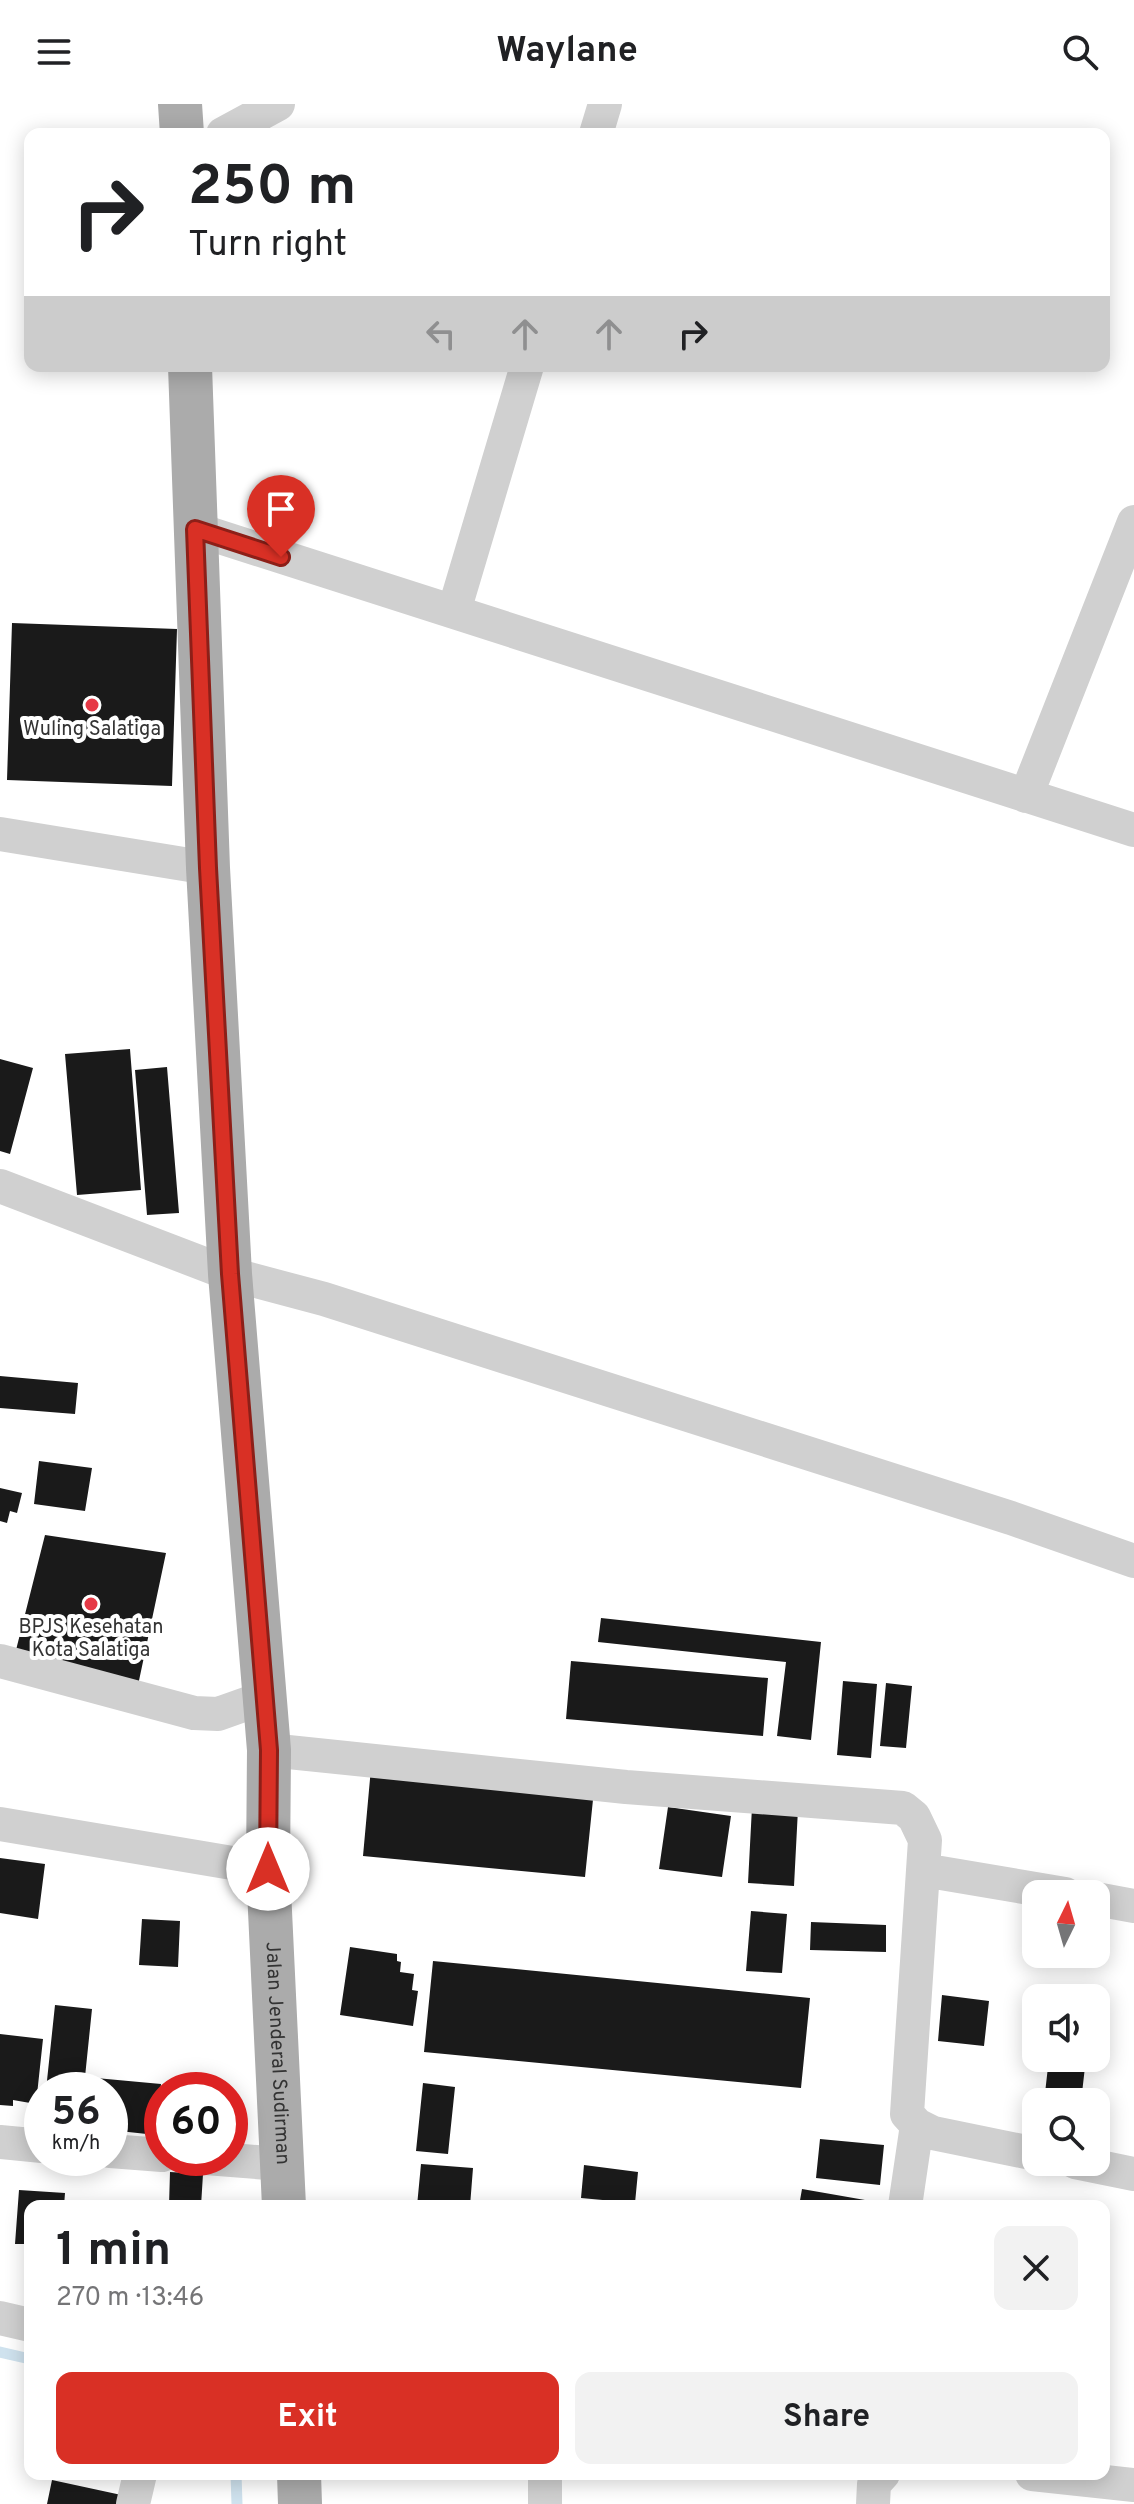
<!DOCTYPE html>
<html lang="en">
<head>
<meta charset="utf-8">
<style>
  :root { --surface:#fff; --page:#f2f2f2; --text:#202124; --muted:#757577; --accent:#d93025 }
  body { margin:0; font-family:Overpass,sans-serif; background:var(--page); color:var(--text); height:100vh; display:flex; flex-direction:column; font-size:30px; white-space:nowrap }
  * { box-sizing:border-box; margin:0 }
  p { font-size:26px; color:var(--muted) }
  .icon { flex:none; width:44px; height:44px; fill:none; stroke:currentColor; stroke-width:2; stroke-linecap:round; stroke-linejoin:round }
  .map { position:relative; flex:1; overflow:hidden }
  .side { position:absolute; left:24px; top:2096px; width:1086px; height:280px; display:flex; flex-direction:column; background:var(--surface); border-radius:16px; box-shadow:0 4px 20px #0003 }
  .side>* { flex:none }
  .top-card { position:absolute; left:24px; top:24px; width:1086px; height:244px; border-radius:16px; box-shadow:0 4px 20px #0003; background:#fff; color:var(--text); overflow:hidden }
  .needle { width:52px; rotate:5deg }
  .fabs { position:absolute; left:1022px; top:1776px; display:grid; gap:16px }
  .fabs a { display:grid; place-items:center; width:88px; height:88px; border-radius:16px; background:var(--surface); box-shadow:0 4px 20px #0003; font-size:40px }
  .speed { position:absolute; left:24px; top:1968px; display:flex; gap:16px; font-size:40px; font-weight:700; text-align:center }
  .speed>* { display:grid; place-content:center; width:104px; height:104px; border-radius:50%; background:var(--surface); box-shadow:0 4px 20px #0003; line-height:1 }
  .speed small { font-size:20px; font-weight:400 }
  .speed .limit { border:12px solid #d22; background:#fff; color:#111 }
  .pin { position:absolute; display:grid; place-items:center; width:68px; height:68px; color:#fff; margin:-82px -34px; border-radius:50% 50% 50% 0; rotate:-45deg; box-shadow:0 0 8px #0007 }
  .pin .icon { rotate:45deg }
  .me { position:absolute; width:88px; margin:-44px; rotate:0deg; stroke-linejoin:round; filter:drop-shadow(0 0 6px #0008) }
  .turn { display:flex; align-items:center; gap:28px; height:168px; padding:0 32px; font-size:36px }
  .turn .icon { width:104px; height:104px; stroke-width:2.5 }
  .turn b { display:block; font-size:56px; line-height:68px }
  .lanes { display:flex; align-items:center; height:76px; padding:0 32px; background:#0003; justify-content:center; gap:40px; direction:ltr }
  .lanes .off { opacity:.35 }
  .round { display:grid; place-items:center; flex:none; width:84px; height:84px; border-radius:16px; background:var(--page) }
  .summary { display:flex; align-items:center; justify-content:space-between; height:136px; padding:0 32px }
  h1 { font-size:48px; font-weight:700; line-height:60px }
  .primary-button { display:flex; gap:16px; margin-top:auto; padding:16px 32px }
  .primary-button a { flex:1; height:92px; border-radius:16px; background:var(--accent); color:#fff; font-size:32px; font-weight:700; line-height:92px; text-align:center }
  .primary-button a+a { background:var(--page); color:var(--text) }
  header { display:flex; justify-content:space-between; align-items:center; height:104px; padding:0 32px; background:var(--surface); font-size:36px; font-weight:700 }
  .map>svg:first-child { display:block }
</style>
</head>
<body>
<header><svg class="icon" aria-label="menu" viewBox="0 0 24 24"><path d="M4 6h16M4 12h16M4 18h16"/></svg>Waylane<svg class="icon" aria-label="search" viewBox="0 0 24 24"><circle cx="10" cy="10" r="6"/><path d="M15 15l6 6"/></svg></header>
<div class="map">
<svg width="1134" height="2400" viewBox="0 0 1134 2400">
  <rect width="100%" height="100%" fill="#fff"/>
  <g fill="none" stroke-linecap="round" stroke-linejoin="round">
    <path stroke="#cfe2ee" stroke-width="11" d="M0 2248 30 2255
      M236 2370 237 2400"/>
  </g>
  <path fill="#1a1a1a" d="M12 519 177 525 172 682 7 676Z
    M130 945 141 1086 77 1091 65 950Z
    M0 955 33 964 10 1050 0 1047Z
    M167 963 179 1109 147 1111 135 966Z
    M0 1272 78 1279 75 1310 0 1304Z
    M39 1357 92 1364 85 1407 34 1400Z
    M0 1384 22 1389 17 1409 10 1407 7 1419 0 1417Z
    M45 1431 166 1449 137 1586 15 1550Z
    M601 1514 821 1538 811 1636 777 1632 786 1558 598 1538Z
    M571 1557 768 1574 763 1632 566 1615Z
    M843 1577 877 1580 871 1654 837 1651Z
    M886 1579 912 1582 906 1644 880 1642Z
    M371 1664 594 1686 585 1773 363 1752Z
    M668 1703 731 1712 722 1773 659 1765Z
    M752 1703 798 1705 794 1782 748 1779Z
    M0 1754 45 1760 38 1815 0 1809Z
    M751 1807 787 1810 782 1869 746 1867Z
    M142 1815 180 1817 178 1863 139 1861Z
    M811 1818 886 1821V1848L810 1846Z
    M350 1843 397 1850V1857L401 1858 400 1868 414 1870 412 1886 418 1887 413 1922 340 1911Z
    M433 1857 810 1894 801 1984 424 1948Z
    M942 1891 989 1897 984 1942 938 1937Z
    M55 1901 92 1905 85 1973 161 1980 156 2031 110 2026V1986H46Z
    M0 1930 43 1935 36 2000 13 1996V2002L0 2001Z
    M1049 1954H1086L1081 1998H1044Z
    M423 1979 455 1983 448 2050 416 2047Z
    M820 2035 884 2041 880 2081 816 2074Z
    M421 2060 473 2064 470 2102H417Z
    M584 2061 638 2068 635 2099 581 2094Z
    M170 2068 203 2070 201 2102H169Z
    M802 2085 865 2096 863 2102H799Z
    M19 2086 65 2089 64 2102H30V2140H15Z
    M52 2376 126 2392 124 2400H47Z"/>
  <g fill="none" stroke-linecap="round" stroke-linejoin="round">
    <path stroke="#d0d0d0" stroke-width="34" d="M223 30 278 0
      M596 30 605 0
      M195 425 1134 726
      M454 507 527 262
      M1026 692 1134 418
      M0 730 208 764
      M0 1082 230 1170 324 1195 1011 1414 1134 1457
      M0 1557 194 1609 218 1610 263 1594
      M269 1646 626 1683 903 1704 914 1713 925 1736 907 2010 917 2021 933 2029 1036 2050
      M0 1720 268 1765
      M923 1766 1065 1790
      M1096 1795 1134 1802
      M0 2038 42 2042
      M110 2047 162 2051
      M206 2054 281 2060
      M1075 2058 1134 2070
      M905 2102 917 2021
      M0 2214 30 2221
      M545 2370V2400
      M1032 2370 1134 2381
      M133 2400 140 2370
      M873 2400 874 2380 883 2370"/>
    <g stroke="#ababab" stroke-width="44">
      <path d="M180 0 182 30"/>
      <path id="s1" d="M190 262 208 764 230 1170 269 1646 268 1765 284 2102"/>
      <path d="M299 2370 300 2400"/>
    </g>
  </g>
  <g fill="none" stroke-linecap="round" stroke-linejoin="round">
    <defs>
      <path id="route" d="M268 1765 269 1646 230 1170 208 764 195 425 281 453"/>
    </defs>
    <use href="#route" stroke="#8d1f18" stroke-width="20"/>
    <use href="#route" stroke="#d93025" stroke-width="14"/>
  </g>
  <g fill="#e63946" stroke="#fff" stroke-width="3">
    <circle cx="92" cy="601" r="8"/>
    <circle cx="91" cy="1500" r="8"/>
  </g>
  <g text-anchor="middle" dominant-baseline="central" stroke-width="8" stroke-linejoin="round" paint-order="stroke">
    <g font-size="20" fill="#333" stroke="#fff">
      <text x="92" y="626">Wuling Salatiga</text>
      <text x="91" y="1524">BPJS Kesehatan<tspan x="91" dy="23">Kota Salatiga</tspan></text>
    </g>
    <g font-size="20" fill="#333" stroke="#fff">
      <text stroke="none"><textPath href="#s1" startOffset="1690">Jalan Jenderal Sudirman</textPath></text>
    </g>
  </g>
</svg>
<div class="fabs">
<a><svg class="needle" viewBox="-14 -14 28 28"><path d="M0-13l5 13h-10z" fill="#e53935"/><path d="M0 13l5-13h-10z" fill="#757577"/></svg></a>
<a><svg class="icon" aria-label="sound" viewBox="0 0 24 24"><path d="M4 9h4l5-4v14l-5-4H4zM17 9q2 3 0 6"/></svg></a>
<a><svg class="icon" aria-label="search" viewBox="0 0 24 24"><circle cx="10" cy="10" r="6"/><path d="M15 15l6 6"/></svg></a>
</div>
<div class="speed"><div>56<small>km/h</small></div><div class="limit">60</div></div>
<div class="pin" style="left:281px;top:453px;background:#d93025"><svg class="icon" aria-label="arrive" viewBox="0 0 24 24"><path d="M6 21V4h12l-3 4 3 4H6"/></svg></div>
<svg class="me" style="left:268px;top:1765px" viewBox="-20 -20 40 40"><circle r="19" fill="#fff"/><path d="M0-13L10 11 0 6-10 11z" fill="#d93025"/></svg>
<div class="top-card">
<div class="turn"><svg class="icon" aria-label="right" viewBox="0 0 24 24"><path d="M7 20v-9h11M14 6l5 5-5 5"/></svg><div><b>250 m</b>Turn right</div></div>
<div class="lanes"><svg class="icon off" aria-label="left" viewBox="0 0 24 24"><path d="M17 20v-9H6M10 6l-5 5 5 5"/></svg><svg class="icon off" aria-label="ahead" viewBox="0 0 24 24"><path d="M12 20V5M6 11l6-6 6 6"/></svg><svg class="icon off" aria-label="ahead" viewBox="0 0 24 24"><path d="M12 20V5M6 11l6-6 6 6"/></svg><svg class="icon" aria-label="right" viewBox="0 0 24 24"><path d="M7 20v-9h11M14 6l5 5-5 5"/></svg></div>
</div>
<section class="side">
<div class="summary"><div><h1>1 min</h1><p>270 m · 13:46</p></div><a class="round"><svg class="icon" aria-label="close" viewBox="0 0 24 24"><path d="M6 6l12 12M18 6L6 18"/></svg></a></div>
<div class="primary-button"><a>Exit</a><a>Share</a></div>
</section>
</div>
</body>
</html>
